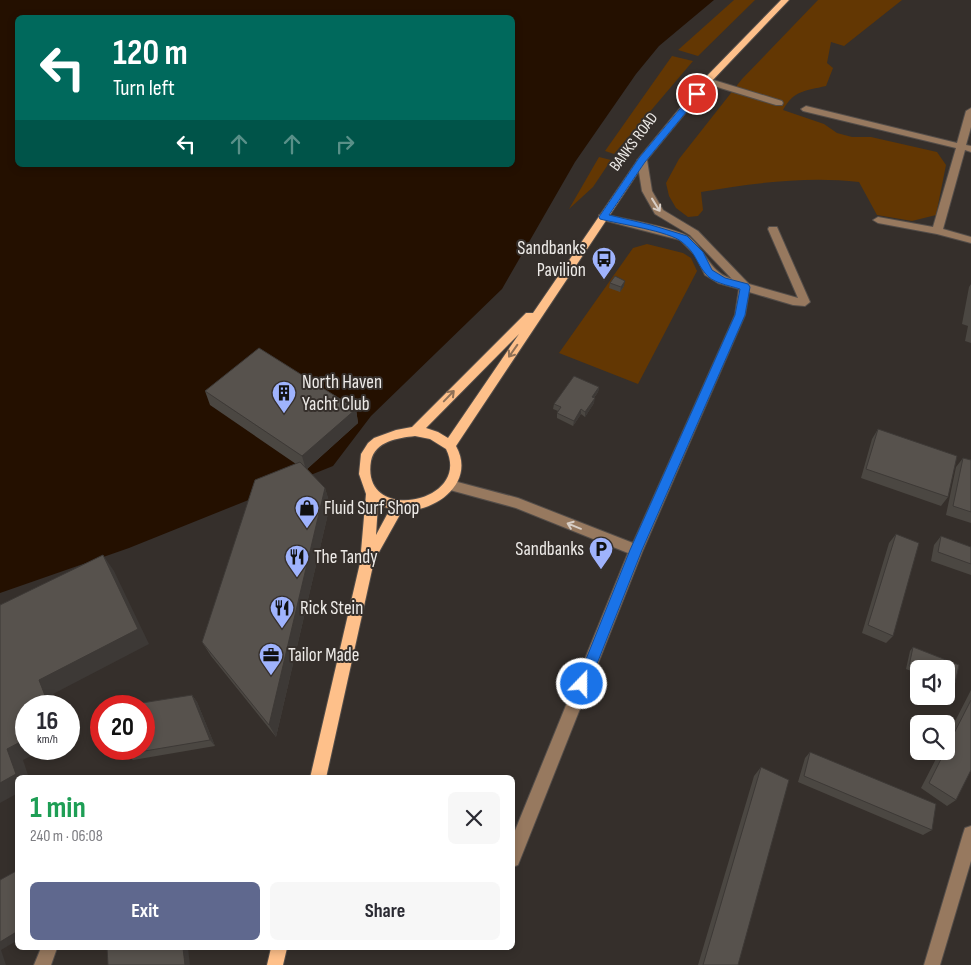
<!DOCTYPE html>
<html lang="en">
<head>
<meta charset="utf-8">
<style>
  :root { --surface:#fff; --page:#f7f7f7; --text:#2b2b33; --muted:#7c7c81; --accent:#5f688e }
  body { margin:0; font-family:"Sofia Sans Condensed",sans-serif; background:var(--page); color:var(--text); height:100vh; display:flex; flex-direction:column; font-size:19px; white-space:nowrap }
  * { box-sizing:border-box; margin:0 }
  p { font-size:16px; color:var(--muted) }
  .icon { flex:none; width:28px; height:28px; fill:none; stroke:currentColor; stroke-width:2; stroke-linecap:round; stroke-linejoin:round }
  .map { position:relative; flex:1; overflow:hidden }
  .sheet { position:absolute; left:15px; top:775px; width:500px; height:175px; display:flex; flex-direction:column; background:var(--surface); border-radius:8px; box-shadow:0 2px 8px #0003 }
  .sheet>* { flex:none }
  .guide { position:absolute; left:15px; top:15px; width:500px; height:152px; border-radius:8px; box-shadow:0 2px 8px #0003; background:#00695c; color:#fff; overflow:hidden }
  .tools { position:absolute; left:910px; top:660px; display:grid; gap:10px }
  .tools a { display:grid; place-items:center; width:45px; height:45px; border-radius:8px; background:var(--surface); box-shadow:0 2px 8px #0003; font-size:25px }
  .speed { position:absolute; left:15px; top:695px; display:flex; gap:10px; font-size:25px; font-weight:700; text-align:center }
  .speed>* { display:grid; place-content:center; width:65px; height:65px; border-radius:50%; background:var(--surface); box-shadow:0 2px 8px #0003; line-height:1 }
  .speed small { font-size:12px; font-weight:400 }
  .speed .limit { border:8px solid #d22; background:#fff; color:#111 }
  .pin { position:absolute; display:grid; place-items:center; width:42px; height:42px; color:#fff; margin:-21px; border:2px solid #fff; border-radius:50%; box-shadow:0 1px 5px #0007 }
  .me { position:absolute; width:55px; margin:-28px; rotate:22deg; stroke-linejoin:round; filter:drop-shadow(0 0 4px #0008) }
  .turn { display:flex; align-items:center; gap:18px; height:105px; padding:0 15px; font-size:22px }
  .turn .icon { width:65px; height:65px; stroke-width:2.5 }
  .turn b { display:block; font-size:35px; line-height:42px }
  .lanes { display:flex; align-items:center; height:48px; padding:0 15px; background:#0003; justify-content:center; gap:25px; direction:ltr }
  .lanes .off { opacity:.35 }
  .round { display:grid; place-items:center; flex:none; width:52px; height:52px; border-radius:8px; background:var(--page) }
  .head { display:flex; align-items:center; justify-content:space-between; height:85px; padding:0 15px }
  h1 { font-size:30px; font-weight:700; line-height:38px; color:#1e9e55 }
  .button { display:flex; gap:10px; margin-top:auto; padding:10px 15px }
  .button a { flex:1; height:58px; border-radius:8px; background:var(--accent); color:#fff; font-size:20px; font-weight:700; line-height:58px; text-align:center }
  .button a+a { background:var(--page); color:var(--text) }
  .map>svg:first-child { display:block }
</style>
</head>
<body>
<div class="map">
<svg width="971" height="965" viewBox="0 0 971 965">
  <rect width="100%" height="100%" fill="#352f2b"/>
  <path fill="#633703" d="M734 0H755L698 56 678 50Z
    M818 0H902L844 46 831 42 827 63 833 68 826 86C805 91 794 90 783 110L824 124 837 133 852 137H871L937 152 946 165 936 215 912 221 877 215 859 182C807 176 753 183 701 192L703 210 698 216 688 217 676 208 669 196 666 183 679 159 742 79Z
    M672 56 693 61 614 154 605 151Z
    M599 157 611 160 593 187 569 209Z
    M647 244 683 253 691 258 697 271 638 384 559 353 633 248Z"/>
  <path fill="#241000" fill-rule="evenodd" d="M0 0H714L659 46 636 74 575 162 502 289 371 416 333 466 129 548 0 593ZM18 18H512V165H18Z"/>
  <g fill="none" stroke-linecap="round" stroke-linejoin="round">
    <defs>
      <path id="minor" d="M707 78 782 101 783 103 782 105H776L704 83 703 81Z
        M806 106 957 143 966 111 971 108V127L966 145 971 146V152L965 150 943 229 971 237V243L937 234 878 223 873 220 878 217 933 227 956 148 803 111 801 109Z
        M642 157 647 160 652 191 663 210 698 231 749 284 798 298 768 229 769 227H777L810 302 805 306 793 305 749 292 745 315 643 550 518 865 512 867V838L628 553 516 508 450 490 446 489 444 485 446 481 450 480 518 498 633 543 735 315 739 289 718 283 705 275 696 256 680 240 599 219V215L603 214C620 218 678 228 689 237 707 252 709 272 732 279L690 235 655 214 642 191 637 160Z
        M971 826V861L940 965H924L963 834 965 828Z
        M41 948H57L51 965H34Z"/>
      <path id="major" d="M781 0H789L710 83 645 162 456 446C476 482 437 512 402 511L374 561 326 778H310L360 563 366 494 359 474 361 454 368 443 374 438 396 430 412 427 526 313H533L639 158 704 79ZM519 334 448 438 438 432 426 428ZM415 436 430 439 446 449C473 503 360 525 371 461 375 441 398 438 415 436ZM378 504 390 509 376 535Z
        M271 948H287L283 965H267Z"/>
    </defs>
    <use href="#minor" stroke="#534d49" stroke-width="2"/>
    <use href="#major" stroke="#534d49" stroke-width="2"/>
    <use href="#minor" fill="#97795f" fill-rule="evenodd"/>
    <use href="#major" fill="#fec08a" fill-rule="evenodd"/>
  </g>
  <path fill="#4b4742" d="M610 283 624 286 620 292 609 288Z
    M971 284V343L965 341 968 326 962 324 969 287Z
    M599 387 598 392 594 398V403L585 417 581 414 573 426 557 418V413L558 411 553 409 554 404Z
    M205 391 356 409 358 423 307 469 325 488 330 505 276 737 211 656 202 642 296 464 210 405Z
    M878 429 948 497 941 506 861 478 872 439Z
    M963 458 971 460V523L946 515 956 467Z
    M896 534 893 636 886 643 862 633 889 543Z
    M941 536 971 547V575L931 561 934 545Z
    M913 647 959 665 955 683 951 687 946 685V669H919V674L906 669 910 651Z
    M971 690V770L956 800 947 806 921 788 940 751H946V739Z
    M192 695 197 702 215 746 133 760 127 754Z
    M810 752 932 830 923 835 798 782 805 758Z
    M761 767 738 965H698L754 776Z"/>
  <path fill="#3d3936" d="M625 281 624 286 620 292 621 287Z
    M599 387 598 392 591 402 592 397Z
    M595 398 594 403 585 417V412Z
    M356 409 358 423 306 470 302 456Z
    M581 409V414L573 426 574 421Z
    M325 488 330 505 276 737 269 725Z
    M103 555 114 571 149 644 53 694 58 706H49L39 680Z
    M192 695 197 702 215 746 210 740Z
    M26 739V749H45L23 760 29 778H18V793L0 803V783L7 749Z
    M18 931V940L1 950 6 965H0V942Z
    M183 948H188L190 965H185Z"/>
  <path fill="#57524d" stroke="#3d3936" d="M615 276 625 281 621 287 610 283Z
    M259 348 356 409 302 456 205 391Z
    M574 376 599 387 592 397 595 398 585 412 581 409 574 421 557 413 561 407 554 404Z
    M878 429 957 456 948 497 866 469Z
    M963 458 971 460V512L953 506Z
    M300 462 325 488 269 725 202 642 255 480Z
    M896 534 919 543 893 636 868 625Z
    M941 536 971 547V564L938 552Z
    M103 555 138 629 39 680 49 706H26V739L7 749 16 774 0 783V605Z
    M913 647 959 665 955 683 946 680V669H919L909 666Z
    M192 695 210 740 127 754V749H144V706H129V705Z
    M971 700V770L956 800 929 783 945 751H946V749Z
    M810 752 936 804 932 830 804 776Z
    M761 767 789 780 738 965H703Z
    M18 870V931L0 942V880Z
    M107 948H183L185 965H108Z"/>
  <defs><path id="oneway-shaft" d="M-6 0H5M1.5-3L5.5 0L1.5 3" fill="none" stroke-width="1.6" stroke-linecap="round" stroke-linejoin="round" transform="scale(1.25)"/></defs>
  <g stroke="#d8cec6">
    <use href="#oneway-shaft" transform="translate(656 205) rotate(58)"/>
    <use href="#oneway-shaft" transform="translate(574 526) rotate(-158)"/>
  </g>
  <g stroke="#8f7056">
    <use href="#oneway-shaft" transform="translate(513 351) rotate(125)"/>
    <use href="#oneway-shaft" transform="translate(449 396) rotate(-46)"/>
  </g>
  <path fill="#1a73e8" stroke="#114b97" d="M694 92 701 94 645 162 609 215 651 225 687 236 703 252 712 270 725 278 748 284 750 287 745 315 642 550 589 684 587 688 582 690 578 688 576 684 630 550 735 315 740 289C728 285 712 283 705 273 696 262 696 253 682 242 669 231 619 224 600 219L599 217 639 158Z"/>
  <defs>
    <symbol id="bus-pin" viewBox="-11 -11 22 30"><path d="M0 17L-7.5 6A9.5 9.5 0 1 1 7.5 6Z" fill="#9fb3fd" stroke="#352f2b"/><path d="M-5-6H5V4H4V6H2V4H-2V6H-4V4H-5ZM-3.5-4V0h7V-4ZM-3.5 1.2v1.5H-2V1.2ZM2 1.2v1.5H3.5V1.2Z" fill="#111"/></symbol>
    <symbol id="building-pin" viewBox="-11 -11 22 30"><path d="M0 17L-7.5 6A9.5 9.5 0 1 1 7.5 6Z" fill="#9fb3fd" stroke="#352f2b"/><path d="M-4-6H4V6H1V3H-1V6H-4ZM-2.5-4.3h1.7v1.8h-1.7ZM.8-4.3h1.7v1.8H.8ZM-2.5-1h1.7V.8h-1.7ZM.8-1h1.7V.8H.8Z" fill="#111"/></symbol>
    <symbol id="shop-pin" viewBox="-11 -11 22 30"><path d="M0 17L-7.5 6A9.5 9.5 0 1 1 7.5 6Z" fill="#9fb3fd" stroke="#352f2b"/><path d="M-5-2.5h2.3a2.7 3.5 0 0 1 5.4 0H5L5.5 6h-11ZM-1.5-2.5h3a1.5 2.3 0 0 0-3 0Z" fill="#111"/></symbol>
    <symbol id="parking-pin" viewBox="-11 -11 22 30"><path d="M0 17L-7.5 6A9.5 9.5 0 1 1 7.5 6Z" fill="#9fb3fd" stroke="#352f2b"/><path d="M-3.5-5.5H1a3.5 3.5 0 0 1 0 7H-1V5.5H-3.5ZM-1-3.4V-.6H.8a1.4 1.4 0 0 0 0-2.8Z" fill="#111"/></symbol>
    <symbol id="restaurant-pin" viewBox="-11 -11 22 30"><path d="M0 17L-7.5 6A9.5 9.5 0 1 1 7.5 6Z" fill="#9fb3fd" stroke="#352f2b"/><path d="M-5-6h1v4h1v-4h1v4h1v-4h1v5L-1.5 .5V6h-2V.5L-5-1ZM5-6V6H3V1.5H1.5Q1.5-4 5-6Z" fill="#111"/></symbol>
    <symbol id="office-pin" viewBox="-11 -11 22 30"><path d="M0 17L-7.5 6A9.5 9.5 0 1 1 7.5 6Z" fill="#9fb3fd" stroke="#352f2b"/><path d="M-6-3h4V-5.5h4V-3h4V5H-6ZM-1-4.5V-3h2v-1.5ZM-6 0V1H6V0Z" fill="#111"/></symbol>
  </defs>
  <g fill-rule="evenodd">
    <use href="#bus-pin" x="590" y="245" width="28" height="38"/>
    <use href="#building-pin" x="270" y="379" width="28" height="38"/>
    <use href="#shop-pin" x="293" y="494" width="28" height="38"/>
    <use href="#parking-pin" x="587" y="535" width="28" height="38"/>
    <use href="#restaurant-pin" x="283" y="543" width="28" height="38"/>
    <use href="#restaurant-pin" x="268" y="594" width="28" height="38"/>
    <use href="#office-pin" x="257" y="641" width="28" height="38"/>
  </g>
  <g text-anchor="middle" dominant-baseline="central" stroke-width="4" stroke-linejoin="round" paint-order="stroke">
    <g font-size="16" fill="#eeebe8" stroke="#352f2b">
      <text transform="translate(634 142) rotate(-53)">BANKS ROAD</text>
    </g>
    <g font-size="19" fill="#eeebe8" stroke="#352f2b" text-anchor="start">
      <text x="586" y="248" text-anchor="end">Sandbanks<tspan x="586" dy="22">Pavilion</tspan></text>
      <text x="302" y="382">North Haven<tspan x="302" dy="22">Yacht Club</tspan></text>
      <text x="324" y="508">Fluid Surf Shop</text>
      <text x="584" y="549" text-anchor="end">Sandbanks</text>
      <text x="314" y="557">The Tandy</text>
      <text x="300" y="608">Rick Stein</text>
      <text x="288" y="655">Tailor Made</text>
    </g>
  </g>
</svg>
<div class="tools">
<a><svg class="icon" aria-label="sound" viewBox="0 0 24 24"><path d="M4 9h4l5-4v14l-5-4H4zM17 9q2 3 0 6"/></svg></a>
<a><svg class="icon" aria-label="search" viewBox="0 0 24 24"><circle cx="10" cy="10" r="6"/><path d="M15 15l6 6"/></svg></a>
</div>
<div class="speed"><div>16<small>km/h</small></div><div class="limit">20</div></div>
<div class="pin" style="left:697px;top:94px;background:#d93025"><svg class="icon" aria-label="arrive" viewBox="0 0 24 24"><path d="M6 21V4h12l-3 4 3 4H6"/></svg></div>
<svg class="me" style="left:582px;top:684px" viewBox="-20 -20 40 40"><circle r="17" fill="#1a73e8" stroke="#fff" stroke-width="3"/><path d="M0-11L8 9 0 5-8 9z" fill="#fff"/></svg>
<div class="guide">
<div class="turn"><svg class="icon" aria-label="left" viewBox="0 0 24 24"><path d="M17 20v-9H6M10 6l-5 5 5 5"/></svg><div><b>120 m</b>Turn left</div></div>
<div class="lanes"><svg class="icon" aria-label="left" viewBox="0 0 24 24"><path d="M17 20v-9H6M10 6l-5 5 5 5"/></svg><svg class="icon off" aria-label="ahead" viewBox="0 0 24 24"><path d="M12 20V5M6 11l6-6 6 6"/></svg><svg class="icon off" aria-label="ahead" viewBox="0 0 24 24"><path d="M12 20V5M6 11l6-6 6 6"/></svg><svg class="icon off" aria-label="right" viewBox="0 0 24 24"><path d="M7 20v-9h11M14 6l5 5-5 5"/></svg></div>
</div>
<section class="sheet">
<div class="head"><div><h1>1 min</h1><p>240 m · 06:08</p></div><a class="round"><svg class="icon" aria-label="close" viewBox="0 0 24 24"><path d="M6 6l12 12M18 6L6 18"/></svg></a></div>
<div class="button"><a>Exit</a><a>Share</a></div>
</section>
</div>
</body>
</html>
